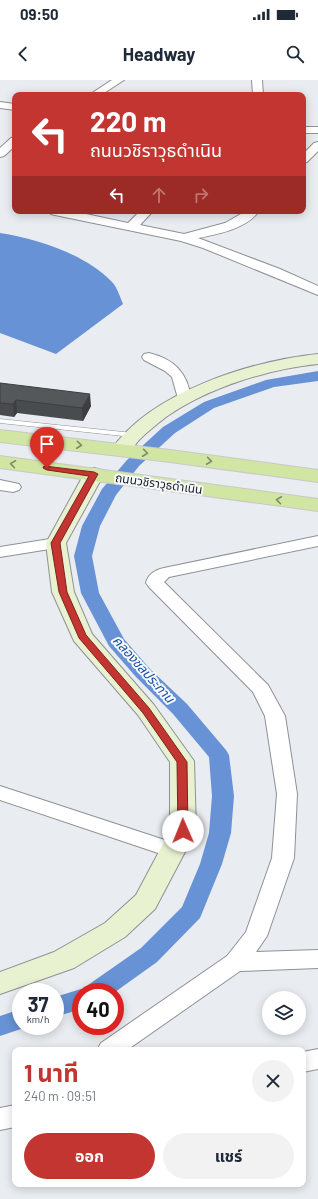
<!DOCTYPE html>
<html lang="th">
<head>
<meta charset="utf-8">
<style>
  :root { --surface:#fff; --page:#f2f2f3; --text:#1f2937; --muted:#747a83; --accent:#c33530 }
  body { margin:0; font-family:Barlow,"Noto Sans Thai",sans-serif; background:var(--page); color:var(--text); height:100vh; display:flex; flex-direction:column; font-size:15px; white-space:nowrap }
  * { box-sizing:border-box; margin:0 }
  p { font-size:13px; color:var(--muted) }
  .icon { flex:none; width:22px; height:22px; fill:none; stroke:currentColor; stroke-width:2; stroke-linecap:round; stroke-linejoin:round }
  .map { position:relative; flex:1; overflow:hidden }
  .details { position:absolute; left:12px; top:967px; width:294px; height:140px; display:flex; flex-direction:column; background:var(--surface); border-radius:8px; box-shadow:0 2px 10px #0003 }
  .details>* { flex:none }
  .banner { position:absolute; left:12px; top:12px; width:294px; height:122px; border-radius:8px; box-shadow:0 2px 10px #0003; background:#c33530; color:#fff; overflow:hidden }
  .controls { position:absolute; left:262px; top:911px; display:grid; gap:8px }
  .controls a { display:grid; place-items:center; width:44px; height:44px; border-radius:50%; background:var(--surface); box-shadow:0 2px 10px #0003; font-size:20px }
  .speed { position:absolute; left:12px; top:903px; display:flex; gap:8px; font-size:20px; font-weight:700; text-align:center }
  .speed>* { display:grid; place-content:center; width:52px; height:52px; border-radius:50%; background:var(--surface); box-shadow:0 2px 10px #0003; line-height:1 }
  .speed small { font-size:10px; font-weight:400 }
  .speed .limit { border:6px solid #d22; background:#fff; color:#111 }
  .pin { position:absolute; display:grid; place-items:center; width:34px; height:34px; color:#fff; margin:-41px -17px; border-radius:50% 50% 50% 0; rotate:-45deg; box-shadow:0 0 4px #0007 }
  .pin .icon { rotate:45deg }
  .me { position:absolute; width:44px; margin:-22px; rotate:359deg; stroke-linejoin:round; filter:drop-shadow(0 0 3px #0008) }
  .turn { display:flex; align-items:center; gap:14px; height:84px; padding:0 12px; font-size:18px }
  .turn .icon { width:52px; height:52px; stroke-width:2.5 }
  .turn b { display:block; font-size:28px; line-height:34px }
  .lanes { display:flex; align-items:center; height:38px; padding:0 12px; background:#0003; justify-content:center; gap:20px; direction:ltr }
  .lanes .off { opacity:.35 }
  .round { display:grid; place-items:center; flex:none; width:42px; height:42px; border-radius:21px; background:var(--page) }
  .overview { display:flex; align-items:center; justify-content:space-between; height:68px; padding:0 12px }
  h1 { font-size:24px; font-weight:700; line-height:30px; color:var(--accent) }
  .cta { display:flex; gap:8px; margin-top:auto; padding:8px 12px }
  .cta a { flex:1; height:46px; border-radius:24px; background:var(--accent); color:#fff; font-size:16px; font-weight:700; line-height:46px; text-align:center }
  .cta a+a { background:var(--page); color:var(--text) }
  .status { display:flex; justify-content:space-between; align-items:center; height:28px; padding:0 20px; background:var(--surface); direction:ltr }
  .status svg { height:11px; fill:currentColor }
  header { display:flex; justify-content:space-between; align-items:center; height:52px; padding:0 12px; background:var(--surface); font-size:18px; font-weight:700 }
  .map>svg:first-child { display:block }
</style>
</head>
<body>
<div class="status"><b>09:50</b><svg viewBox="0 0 49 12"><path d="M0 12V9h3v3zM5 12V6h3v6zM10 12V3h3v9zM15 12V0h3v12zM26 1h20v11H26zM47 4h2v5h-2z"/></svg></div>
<header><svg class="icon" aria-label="back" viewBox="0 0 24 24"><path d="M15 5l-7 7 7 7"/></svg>Headway<svg class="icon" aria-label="search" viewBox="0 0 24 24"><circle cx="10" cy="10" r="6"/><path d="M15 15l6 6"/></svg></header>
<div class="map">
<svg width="318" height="1119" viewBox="0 0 318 1119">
  <rect width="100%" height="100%" fill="#e9ecf0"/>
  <path fill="#6792d5" d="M0 153C38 159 85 174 112 202 117 207 120 217 123 224L56 274 0 253Z"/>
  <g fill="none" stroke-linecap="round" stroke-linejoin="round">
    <path fill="#6792d5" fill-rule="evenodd" d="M318 291V301L274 307 214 328 175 353 139 386 116 415 100 446 92 476 99 513 124 559 150 589 187 624 226 670 229 675 234 716 231 753 222 784 200 838 157 882 115 912H81V929L55 937V917L81 909 86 911 88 905 141 868 182 827 200 784 209 753 212 716 209 677 173 634 136 597 109 566 81 513 74 476 82 446 102 409 127 380 163 347 204 322 266 300Z
      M21 929V946H30L0 956V936Z"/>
    <defs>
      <path id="lane" d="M0 339 133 353 137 355 133 357 0 343Z"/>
      <path id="street" d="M112 0H124L101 15H89Z
        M252 0H262L263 15H253Z
        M0 22 15 24V30L0 28Z
        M303 47H318V53H303Z
        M15 57V66L4 76 0 77V68L11 58Z
        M318 62V71L307 82 303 83V74L314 63Z
        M49 131H72L128 143 140 131H153L140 145 184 154 225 143 246 131H259C246 149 218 154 198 158L280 189 318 206V215L203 168 181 161 55 135 51 134Z
        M149 273C174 279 188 293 191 319L189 322 184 323 179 322 172 297 165 291 144 280 142 277 144 274Z
        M0 400 19 404 21 407 19 410 13 412 0 410Z
        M318 456V466L169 497 164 502 268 605 285 636 297 714 294 778 267 856 256 872 318 870V888L240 891 127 970H97L101 963 227 876 246 852 272 778 277 714 265 636 253 612 149 507 146 503C148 494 155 490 164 488Z
        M56 458 62 459 64 463 62 467 0 477V467Z
        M0 706 180 765 183 770 180 775 173 778 0 720Z
        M318 969V989L303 992V972Z
        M15 1025V1047L0 1050V1028Z"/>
      <path id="secondary" d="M318 274V284C268 289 207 308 166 337 157 344 148 351 140 359 136 363 131 372 125 374 121 376 118 375 113 374L111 370C151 312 251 281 318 274Z
        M94 388 101 390 104 394 66 463 74 512 92 554 154 625 194 681 196 751 155 829 125 857 74 888 0 914V892L54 872 105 843 136 815 170 751V682L138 635 74 561 52 512 46 463 84 394 87 390Z"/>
      <path id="primary" d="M0 350 170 370 318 390V402L170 382 0 362Z
        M0 376 318 419V431L0 388Z"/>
    </defs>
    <use href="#lane" stroke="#8e9195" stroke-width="1"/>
    <use href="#street" stroke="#8e9195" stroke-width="2"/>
    <use href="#secondary" stroke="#8e9195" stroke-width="2"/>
    <use href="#primary" stroke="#c8c9c9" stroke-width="2"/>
    <use href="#lane" fill="#fff" fill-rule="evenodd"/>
    <use href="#street" fill="#fff" fill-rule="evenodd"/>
    <use href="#secondary" fill="#e8f2d0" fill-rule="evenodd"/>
    <use href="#primary" fill="#d1e6a2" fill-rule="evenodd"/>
  </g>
  <path fill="#494c4e" d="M0 303 91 326 83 341 17 333 14 337 0 335Z"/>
  <path fill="#3c3e40" d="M90 314 91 326 83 341 82 328Z
    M16 320 17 333 14 337 13 324Z"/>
  <path fill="#55585b" stroke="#3c3e40" d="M0 303 90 314 82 328 16 320 13 324 0 323Z"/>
  <defs><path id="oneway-chevron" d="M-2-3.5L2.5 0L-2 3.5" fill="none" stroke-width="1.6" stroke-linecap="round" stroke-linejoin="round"/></defs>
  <g stroke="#7f8b66">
    <use href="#oneway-chevron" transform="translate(79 365) rotate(6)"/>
    <use href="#oneway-chevron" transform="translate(145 373) rotate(7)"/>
    <use href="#oneway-chevron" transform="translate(209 381) rotate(8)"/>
    <use href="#oneway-chevron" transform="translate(13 384) rotate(-172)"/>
    <use href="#oneway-chevron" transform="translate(279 420) rotate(-172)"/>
  </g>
  <path fill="#c33530" stroke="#7f221f" d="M44 386 94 392 98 394 60 463 67 512 86 555 149 628 187 682 188 751 187 754H179L178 751 177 682 143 633 79 558 59 512 51 463 89 396 47 390 43 388Z"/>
  <g text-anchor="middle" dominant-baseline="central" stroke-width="4" stroke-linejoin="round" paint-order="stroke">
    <g font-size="12" fill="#1b1c1d" stroke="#f6f9fd">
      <text transform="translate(159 403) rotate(8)">ถนนวชิราวุธดำเนิน</text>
    </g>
    <g font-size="13" font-style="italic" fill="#1c4fa0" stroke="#f6f9fd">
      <text transform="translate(144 589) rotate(48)">คลองชลประทาน</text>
    </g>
  </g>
</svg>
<div class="controls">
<a><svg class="icon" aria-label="layers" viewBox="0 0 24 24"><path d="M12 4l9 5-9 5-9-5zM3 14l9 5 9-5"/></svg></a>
</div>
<div class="speed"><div>37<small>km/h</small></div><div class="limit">40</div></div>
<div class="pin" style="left:47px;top:388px;background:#d93025"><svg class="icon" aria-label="arrive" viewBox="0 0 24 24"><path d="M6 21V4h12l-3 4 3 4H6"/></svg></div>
<svg class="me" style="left:183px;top:751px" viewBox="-20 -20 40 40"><circle r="19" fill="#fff"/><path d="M0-13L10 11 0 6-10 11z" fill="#c33530"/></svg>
<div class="banner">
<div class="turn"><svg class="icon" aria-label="left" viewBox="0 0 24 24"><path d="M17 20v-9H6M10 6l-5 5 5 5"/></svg><div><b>220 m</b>ถนนวชิราวุธดำเนิน</div></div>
<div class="lanes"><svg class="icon" aria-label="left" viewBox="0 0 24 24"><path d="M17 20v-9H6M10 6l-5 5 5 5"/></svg><svg class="icon off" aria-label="ahead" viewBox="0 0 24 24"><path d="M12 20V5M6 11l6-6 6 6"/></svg><svg class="icon off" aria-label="right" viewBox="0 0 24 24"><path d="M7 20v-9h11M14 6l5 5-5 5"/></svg></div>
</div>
<section class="details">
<div class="overview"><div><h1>1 นาที</h1><p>240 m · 09:51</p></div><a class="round"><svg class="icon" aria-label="close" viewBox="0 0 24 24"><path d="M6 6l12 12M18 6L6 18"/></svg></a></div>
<div class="cta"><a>ออก</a><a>แชร์</a></div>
</section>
</div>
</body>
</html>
